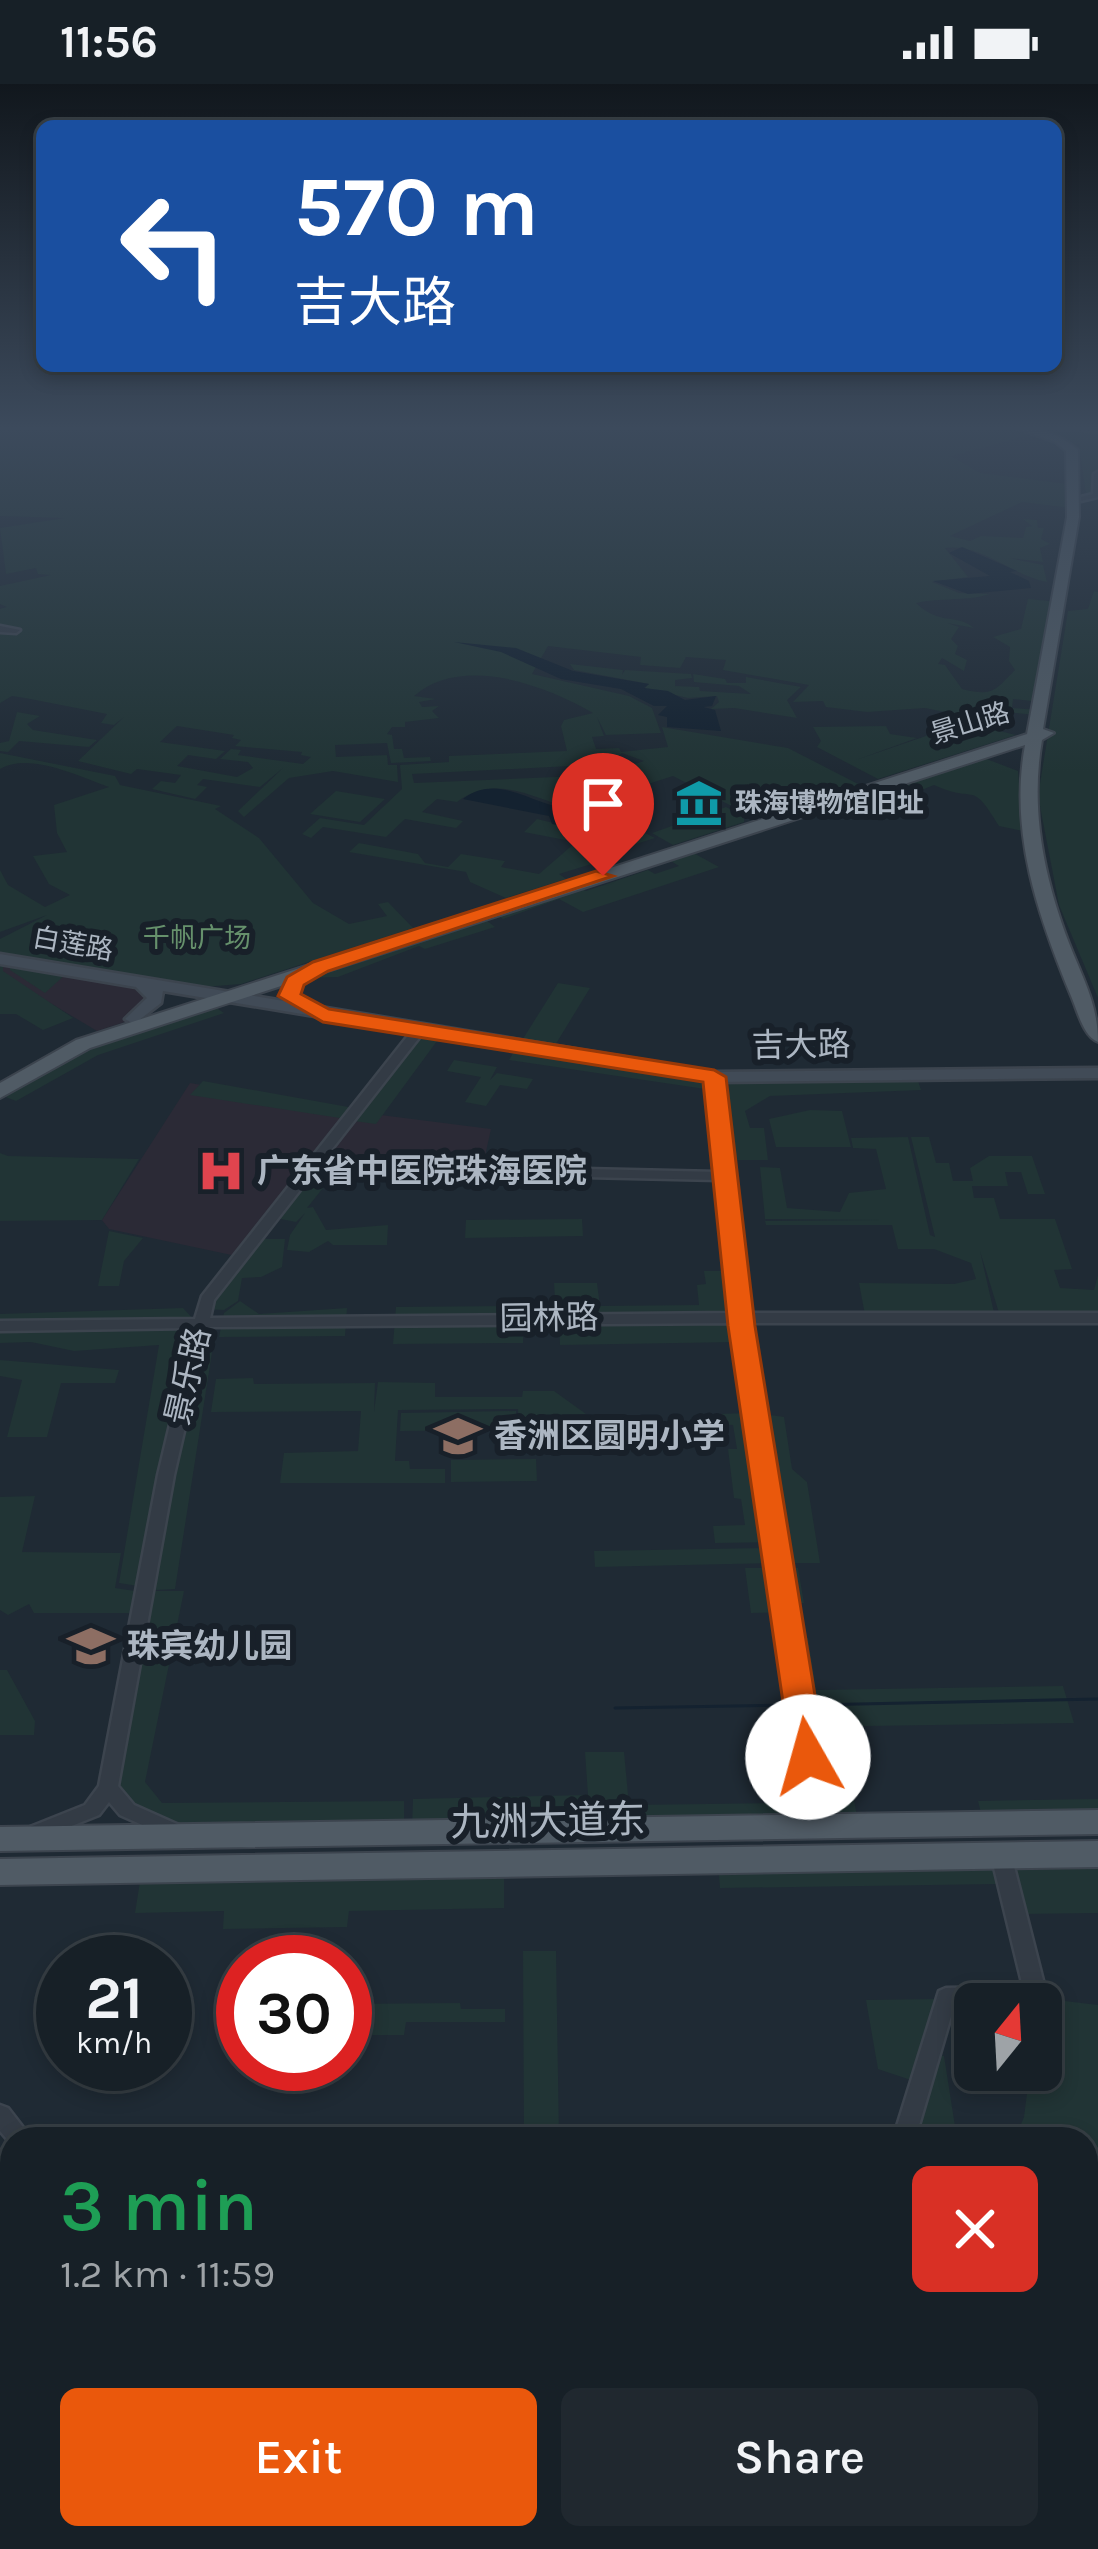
<!DOCTYPE html>
<html lang="en">
<head>
<meta charset="utf-8">
<style>
  :root { --surface:#172027; --page:#20282f; --text:#f1f3f6; --muted:#9ea3a7; --line:#363e44; --accent:#ea580c }
  body { margin:0; font-family:Karla,"Noto Sans SC",sans-serif; background:var(--page); color:var(--text); height:100vh; display:flex; flex-direction:column; font-size:45px; white-space:nowrap }
  * { box-sizing:border-box; margin:0 }
  p { font-size:39px; color:var(--muted) }
  .icon { flex:none; width:66px; height:66px; fill:none; stroke:currentColor; stroke-width:2; stroke-linecap:round; stroke-linejoin:round }
  .map { position:relative; flex:1; overflow:hidden }
  .side { position:absolute; left:0px; top:2043px; width:1098px; height:423px; display:flex; flex-direction:column; background:var(--surface); border-radius:36px 36px 0 0; box-shadow:0 6px 18px #0003,0 0 0 3px var(--line) }
  .side>* { flex:none }
  .guide { position:absolute; left:36px; top:36px; width:1026px; height:252px; border-radius:18px; box-shadow:0 6px 18px #0003,0 0 0 3px var(--line); background:#1a4fa0; color:#fff; overflow:hidden }
  .needle { width:78px; rotate:18deg }
  .fabs { position:absolute; left:954px; top:1899px; display:grid; gap:24px }
  .fabs a { display:grid; place-items:center; width:108px; height:108px; border-radius:18px; background:var(--surface); box-shadow:0 6px 18px #0003,0 0 0 3px var(--line); font-size:60px }
  .speed { position:absolute; left:36px; top:1851px; display:flex; gap:24px; font-size:60px; font-weight:700; text-align:center }
  .speed>* { display:grid; place-content:center; width:156px; height:156px; border-radius:50%; background:var(--surface); box-shadow:0 6px 18px #0003,0 0 0 3px var(--line); line-height:1 }
  .speed small { font-size:30px; font-weight:400 }
  .speed .limit { border:18px solid #d22; background:#fff; color:#111 }
  .pin { position:absolute; display:grid; place-items:center; width:102px; height:102px; color:#fff; margin:-123px -51px; border-radius:50% 50% 50% 0; rotate:-45deg; box-shadow:0 0 12px #0007 }
  .pin .icon { rotate:45deg }
  .me { position:absolute; width:132px; margin:-66px; rotate:353deg; stroke-linejoin:round; filter:drop-shadow(0 0 9px #0008) }
  .turn { display:flex; align-items:center; gap:42px; height:252px; padding:0 60px; font-size:54px }
  .turn .icon { width:156px; height:156px; stroke-width:2.5 }
  .turn b { display:block; font-size:84px; line-height:102px }
  .round { display:grid; place-items:center; flex:none; width:126px; height:126px; border-radius:18px; background:var(--page) }
  .overview { display:flex; align-items:center; justify-content:space-between; height:204px; padding:0 60px }
  h1 { font-size:72px; font-weight:600; line-height:90px; color:#1e9e55 }
  .button { display:flex; gap:24px; margin-top:auto; padding:24px 60px }
  .button a { flex:1; height:138px; border-radius:18px; background:var(--accent); color:#fff; font-size:48px; font-weight:600; line-height:138px; text-align:center }
  .button a+a { background:var(--page); color:var(--text) }
  .status { display:flex; justify-content:space-between; align-items:center; height:84px; padding:0 60px; background:var(--surface); direction:ltr }
  .status svg { height:33px; fill:currentColor }
  .map>svg:first-child { display:block }
</style>
</head>
<body>
<div class="status"><b>11:56</b><svg viewBox="0 0 49 12"><path d="M0 12V9h3v3zM5 12V6h3v6zM10 12V3h3v9zM15 12V0h3v12zM26 1h20v11H26zM47 4h2v5h-2z"/></svg></div>
<div class="map">
<svg width="1098" height="2465" viewBox="0 0 1098 2465">
  <rect width="100%" height="100%" fill="#1f2a34"/>
  <path fill="#2b2a36" d="M0 875 143 900 155 908 134 935 97 947 0 889Z
    M190 999 357 1028 491 1045 480 1095 311 1085 241 1173 109 1145 102 1136Z"/>
  <path fill="#213435" fill-rule="evenodd" d="M0 343H1012L1035 350 951 372 980 389 1067 400 1071 424 1022 418 950 452 970 457 981 452 1023 454 1026 443 1032 442 1023 435 1037 436 1038 444H1044L1041 455 1050 460 1040 464 1043 478 1009 474 1043 481 1047 498C1013 492 981 459 945 464L968 493 932 498 959 509 990 510C965 518 941 513 916 519 940 542 956 529 974 544L947 539 959 543 951 555 958 562 955 570 967 576 964 587 942 574 938 580 945 581 962 605C994 613 995 606 1015 586L1009 577 1010 563 993 553 1021 545 1028 515 1059 518 1040 618 1013 615 1012 624 1038 626 1037 631 994 627 967 639 1016 651 878 695 817 663 821 657 813 643 886 642 890 650 917 654 856 676 926 652 959 631 925 624 867 628 826 623 823 617 793 618 809 601 723 586 726 576 686 573 680 584 640 581 641 573 548 562 532 590 629 612 652 624 661 649 606 651 597 633 604 652 592 653 596 665 619 664 621 668 668 663 662 643 788 664 862 702 757 735 673 692 645 701 624 692 587 704 602 712 590 714 588 723 575 726C534 714 495 689 457 718L437 715 422 728 463 737 456 744 405 735 386 753 323 743 311 754 302 750 320 734 364 741 402 705 400 681 449 678V672L567 667 561 642 564 636 593 629C545 601 462 570 414 612L436 615 419 618 422 623 439 622 432 627 439 634 405 638V643H392L387 650 392 651 394 665H402L404 674 430 673 431 677 391 679 387 659 335 661 336 673 387 671 388 681H397L398 698 333 687 289 694 244 733 238 727 283 684 260 703 203 695 197 701 207 703 195 715 152 705 161 697 175 699 181 691 137 685 131 690 78 677 124 633 114 641 101 639 107 630 25 614 12 612 0 619V525L7 523 0 520V502L51 491 38 490 36 484 6 490 0 444 65 434 0 432ZM177 642 234 651 232 654 241 656 235 662 302 668 301 671 311 673 303 680 238 671 241 666 231 665 220 675 248 678 253 684 237 693 177 682 188 671 216 675 225 667 160 658ZM622 669 644 677 603 691 414 699 412 690 609 680Z
    M1027 343H1098V410H1086L1079 361Z
    M1094 507 1098 508V914L1059 821 1038 712 1068 527 1088 525Z
    M570 580 623 586 622 591 625 586 691 590 692 594 675 596V602L699 603 700 607 751 610 739 602 694 598 693 590 725 595 727 599H746V593L801 603 787 616 797 634 734 624 711 625 719 618 717 612 688 614 645 604 649 600 574 586Z
    M17 628 40 632 27 640 33 646 97 656 89 663 19 657 8 668 0 667V659L9 657Z
    M0 669 115 692 120 701 221 722 215 725 259 754 313 819 349 840 387 832 378 820 388 818 413 844 241 900 191 904 67 889 45 909 10 886V877L3 876V887L73 934 43 946 16 930H0V855L47 831 0 848V786L8 801 45 823 70 811 49 800 33 772 67 768 57 749 54 721 109 703C76 691 29 668 0 685Z
    M984 674 1018 687 1023 747 999 742C970 694 978 721 934 701L909 711 889 703Z
    M336 707 385 715 360 738 310 730Z
    M726 723 744 732V738L673 761 652 749Z
    M537 735 617 754 614 759 643 748 655 754 617 766 621 771 559 790 566 795 506 814 470 798 466 788 349 768 359 759 418 770 425 779 448 783 461 770 505 777 501 783 539 790 576 758 524 748Z
    M688 766 719 783 583 828 559 815 503 835 494 829 576 802 586 807 648 786 655 790 679 782 664 773Z
    M481 832 495 843 425 865 419 862 338 893 306 894 323 883Z
    M558 899 590 904 554 963 521 958Z
    M209 919 224 929 98 971 16 1017 0 1011 85 961Z
    M420 949 508 962 504 968 437 957 376 1040 354 1037Z
    M516 964 711 994 712 1006 509 976Z
    M454 976 497 983 490 996 497 989 533 995 527 1005 500 1001 486 1022 465 1018 481 993 447 987Z
    M916 991 921 1006 770 1012 745 1027 750 1044H764L768 1076H728L717 994Z
    M203 997 354 1024 346 1035 190 1011Z
    M810 1026 842 1027 851 1063H776L769 1035Z
    M908 1053 930 1151 935 1153 911 1053H929L936 1079H949L953 1097H973L970 1084 989 1072H1032L1045 1110H1028L1021 1088H1005L1008 1102H972L974 1114H994L1000 1135H1055L1072 1185 1054 1186 1060 1204 1094 1206 1098 1191V1227L1000 1232 980 1167 995 1233 865 1231 859 1199 954 1200 976 1195 971 1179 934 1165H898L892 1141H766L765 1137 879 1136 765 1135 760 1083 780 1084 787 1124 840 1128 849 1109 886 1105 876 1065 853 1064 851 1054Z
    M0 1069 8 1072 139 1075 102 1136 0 1137Z
    M307 1095 327 1099 307 1124 313 1123 326 1146 388 1141 387 1161H333L328 1157 309 1168 287 1166 290 1151 305 1129 296 1138 276 1134Z
    M582 1135 583 1152 465 1154 466 1136Z
    M109 1147 143 1154 124 1177 119 1202H98Z
    M258 1155H285L282 1183 261 1193 242 1194 238 1217 224 1226 207 1225Z
    M704 1187H733L737 1232 556 1231 554 1199H597L600 1222 699 1221 697 1201 706 1200Z
    M240 1217 259 1230 347 1224 345 1252 219 1253 224 1229Z
    M523 1222V1259L393 1260 396 1223Z
    M183 1224 197 1239 144 1503 119 1499 159 1261 74 1267 31 1258 0 1259V1230Z
    M734 1235 737 1258 560 1261 559 1236Z
    M200 1249H215L175 1505 154 1506 170 1392Z
    M0 1276 119 1286 115 1299H61L47 1353H7L22 1296 0 1292Z
    M253 1294 254 1300 375 1299 374 1328 378 1298 435 1299V1313H522L523 1307H554L586 1330 560 1331 561 1367 519 1368 518 1325 398 1326 395 1377H409L410 1385H445V1399H280L284 1369 358 1367 361 1327 211 1328 216 1295Z
    M516 1327V1346L400 1347 401 1329Z
    M753 1329 773 1458 715 1459 713 1442 745 1441 741 1415 734 1414 728 1365H737L733 1341 718 1340 716 1330Z
    M757 1329 784 1333 792 1385 807 1398 820 1479H783Z
    M536 1375 537 1397 451 1398V1376Z
    M35 1412 22 1468 121 1469 115 1504 142 1508 138 1529H34L29 1520 8 1531 0 1526V1413Z
    M769 1464 772 1479 595 1483 594 1467Z
    M745 1484H798L804 1519H791L792 1528 751 1529Z
    M153 1507H184L145 1698 162 1719 404 1717V1746L192 1750 130 1724 113 1702Z
    M775 1554H808L816 1606 1063 1602 1074 1639 801 1643 793 1595 781 1596Z
    M0 1586H7L35 1637 34 1651H0Z
    M585 1668H624L629 1721 783 1719 779 1691 850 1692 858 1739 412 1745 413 1715 588 1711Z
    M1098 1715V1735L983 1737 978 1717Z
    M1098 1774V1829L1022 1830 1010 1775Z
    M994 1775 999 1800 720 1804 718 1779Z
    M504 1784V1824L349 1827 347 1843 223 1845 224 1827 135 1829 141 1791Z
    M523 1867H556L559 2055H524Z
    M1040 1914 1098 1921V2465H522V2454H1086V2055H1015L1024 2033 1030 1986H1041Z
    M938 1915 914 1997 878 1985 866 1916Z
    M460 1919 461 1925H505V1938H406L404 1951H345V1920Z
    M936 1970 944 1972 957 2055H911Z"/>
  <path fill="#142230" d="M962 463 1017 487 1010 488 1029 497 1031 504 968 510 933 497 990 492 949 469Z
    M454 558 516 564 573 587 649 600 644 604 668 607 685 616 716 612 712 622 703 623 715 626 721 647 667 643V633L658 631 667 622H654L621 605 561 595 501 568Z
    M636 701 598 716V726L611 730 595 737 601 740 621 734 626 745 643 747 622 754 552 740 549 732 463 715C505 683 545 736 590 723L592 715Z"/>
  <g fill="none" stroke-linecap="round" stroke-linejoin="round">
    <path stroke="#142230" stroke-width="3" d="M809 1621 1098 1615
      M615 1624 793 1621"/>
    <defs>
      <path id="street" d="M1055 343H1098V347L1059 345Z
        M1098 388V413L1081 417V413L1093 410 1094 390Z
        M0 542 20 546 16 549 0 548Z
        M418 943 424 947 422 950 321 1079 717 1088 708 993 714 989 720 993 747 1229H1098V1239H748L828 1743 825 1748 818 1751 811 1748 808 1743 733 1239 208 1243 174 1391 118 1702 134 1721 181 1742 184 1747 181 1752 174 1755 167 1752 120 1731 109 1718 99 1731 44 1753 37 1756 30 1753 27 1748 30 1743 85 1721 99 1702 158 1391 193 1244 0 1247V1237L195 1235 202 1212 414 944ZM315 1087 718 1096 732 1229 210 1234 214 1216Z
        M1001 1763 1008 1765 1011 1771 1047 1912 1043 1918 1039 1920 954 1922 915 2055H893L939 1907 946 1904 1023 1903 991 1771 994 1765Z
        M0 2021 8 2024 32 2055H12V2061L0 2047Z"/>
      <path id="secondary" d="M0 870 714 988 1098 984V994L714 998 163 907 161 919 134 940 125 935 147 914 136 903 0 880Z"/>
      <path id="primary" d="M1013 343C1037 343 1060 350 1078 366L1079 433 1043 645 1054 649 1042 656C1030 726 1044 793 1069 859 1083 895 1098 920 1098 958 1083 952 1078 928 1071 912 1038 832 1009 749 1025 661L90 964 0 1014V999L76 956 1027 650 1067 433 1066 367 1055 358Z
        M1098 1726V1750L0 1767V1743Z
        M1098 1757V1783L0 1801V1775Z"/>
    </defs>
    <use href="#street" stroke="#3c444e" stroke-width="5"/>
    <use href="#secondary" stroke="#3c444e" stroke-width="5"/>
    <use href="#primary" stroke="#3c444e" stroke-width="4"/>
    <use href="#street" fill="#333b45" fill-rule="evenodd"/>
    <use href="#secondary" fill="#414b57" fill-rule="evenodd"/>
    <use href="#primary" fill="#505b65" fill-rule="evenodd"/>
  </g>
  <linearGradient id="sky" x2="0" y2="1"><stop stop-color="#11171d"/><stop offset="0.5" stop-color="#3c4a5c"/><stop offset="1" stop-color="#3c4a5c" stop-opacity="0"/></linearGradient>
  <rect width="1098" height="688" fill="url(#sky)"/>
  <path fill="#ea580c" stroke="#983908" stroke-width="3" d="M596 787 613 792 328 887 304 901 301 910 329 925 714 986 726 993 755 1242 825 1673 820 1682 808 1686 796 1682 791 1673 728 1242 703 998 323 938 278 912 287 893 313 878Z"/>
  <defs>
    <symbol id="museum-bare" viewBox="-9 -9 18 18"><path d="M0-6L6-3V-2H-6V-3ZM-5-1h2V3h-2ZM-1-1h2V3h-2ZM3-1h2V3H3ZM-6 4H6V6H-6Z" fill="#0f9aa8" stroke="#182029" stroke-width="2.5" paint-order="stroke"/></symbol>
    <symbol id="hospital-bare" viewBox="-9 -9 18 18"><path d="M-5-5h3v3.5h4V-5h3V5h-3V1.5h-4V5h-3Z" fill="#e0444e" stroke="#182029" stroke-width="2.5" paint-order="stroke"/></symbol>
    <symbol id="school-bare" viewBox="-9 -9 18 18"><path d="M0-5L7-2L0 1L-7-2ZM-4 1L0 2.5L4 1V4Q0 6-4 4Z" fill="#8d6e63" stroke="#182029" stroke-width="2.5" paint-order="stroke"/></symbol>
  </defs>
  <g fill-rule="evenodd">
    <use href="#museum-bare" x="666" y="686" width="66" height="66"/>
    <use href="#hospital-bare" x="188" y="1054" width="66" height="66"/>
    <use href="#school-bare" x="425" y="1319" width="66" height="66"/>
    <use href="#school-bare" x="58" y="1529" width="66" height="66"/>
  </g>
  <g text-anchor="middle" dominant-baseline="central" stroke-width="12" stroke-linejoin="round" paint-order="stroke">
    <g font-size="27" fill="#acb6c2" stroke="#182029">
      <text transform="translate(970 639) rotate(-17)">景山路</text>
      <text transform="translate(73 860) rotate(10)">白莲路</text>
    </g>
    <g font-size="27" font-weight="bold" fill="#acb6c2" stroke="#182029" text-anchor="start">
      <text x="735" y="719">珠海博物馆旧址</text>
    </g>
    <g font-size="27" fill="#66916c" stroke="#182029">
      <text x="197" y="854">千帆广场</text>
    </g>
    <g font-size="33" fill="#acb6c2" stroke="#182029">
      <text transform="translate(801 961) rotate(-1)">吉大路</text>
      <text transform="translate(549 1234) rotate(-1)">园林路</text>
      <text transform="translate(188 1292) rotate(-77)">景乐路</text>
    </g>
    <g font-size="33" font-weight="bold" fill="#acb6c2" stroke="#182029" text-anchor="start">
      <text x="257" y="1087">广东省中医院珠海医院</text>
      <text x="494" y="1352">香洲区圆明小学</text>
      <text x="127" y="1562">珠宾幼儿园</text>
    </g>
    <g font-size="39" fill="#acb6c2" stroke="#182029">
      <text transform="translate(548 1737) rotate(-1)">九洲大道东</text>
    </g>
  </g>
</svg>
<div class="fabs">
<a><svg class="needle" viewBox="-14 -14 28 28"><path d="M0-13l5 13h-10z" fill="#e53935"/><path d="M0 13l5-13h-10z" fill="#9ea3a7"/></svg></a>
</div>
<div class="speed"><div>21<small>km/h</small></div><div class="limit">30</div></div>
<div class="pin" style="left:603px;top:792px;background:#d93025"><svg class="icon" aria-label="arrive" viewBox="0 0 24 24"><path d="M6 21V4h12l-3 4 3 4H6"/></svg></div>
<svg class="me" style="left:808px;top:1673px" viewBox="-20 -20 40 40"><circle r="19" fill="#fff"/><path d="M0-13L10 11 0 6-10 11z" fill="#ea580c"/></svg>
<div class="guide">
<div class="turn"><svg class="icon" aria-label="left" viewBox="0 0 24 24"><path d="M17 20v-9H6M10 6l-5 5 5 5"/></svg><div><b>570 m</b>吉大路</div></div>
</div>
<section class="side">
<div class="overview"><div><h1>3 min</h1><p>1.2 km · 11:59</p></div><a class="round" style="background:#d93025;color:#fff"><svg class="icon" aria-label="close" viewBox="0 0 24 24"><path d="M6 6l12 12M18 6L6 18"/></svg></a></div>
<div class="button"><a>Exit</a><a>Share</a></div>
</section>
</div>
</body>
</html>
